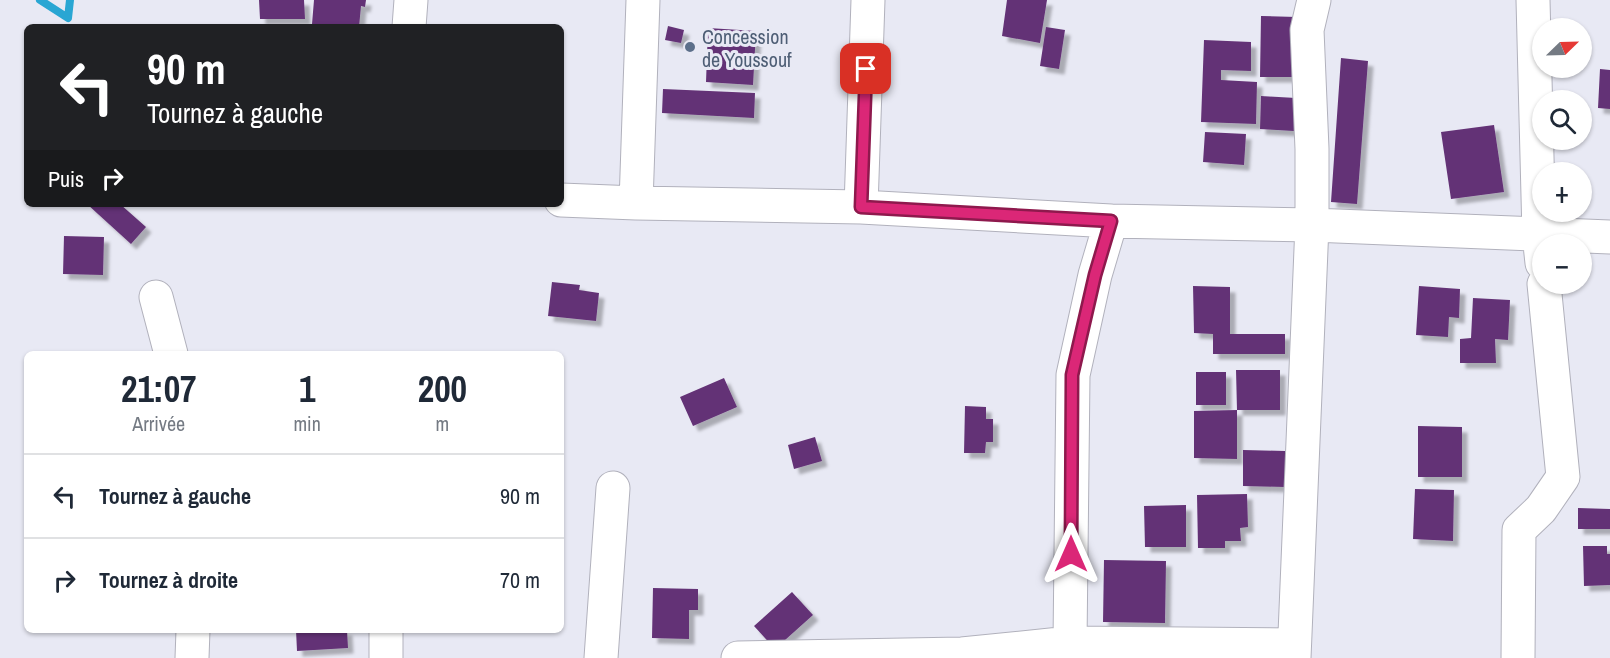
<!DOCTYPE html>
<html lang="fr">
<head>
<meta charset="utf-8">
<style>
  :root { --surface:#fff; --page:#f2f2f3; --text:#1f2937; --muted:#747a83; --line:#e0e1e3 }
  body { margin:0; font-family:"Archivo Narrow",sans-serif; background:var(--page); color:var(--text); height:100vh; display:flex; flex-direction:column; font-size:22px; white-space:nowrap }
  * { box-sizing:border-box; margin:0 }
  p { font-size:20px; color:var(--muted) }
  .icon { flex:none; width:33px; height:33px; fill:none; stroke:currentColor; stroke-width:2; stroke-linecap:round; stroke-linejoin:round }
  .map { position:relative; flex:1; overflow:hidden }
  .drawer { position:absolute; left:24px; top:351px; width:540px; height:282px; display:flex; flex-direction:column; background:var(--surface); border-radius:9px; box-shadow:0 2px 4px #0004 }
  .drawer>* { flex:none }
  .hud { position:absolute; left:24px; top:24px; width:540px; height:183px; border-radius:9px; box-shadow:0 2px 4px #0004; background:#202124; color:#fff; overflow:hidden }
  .needle { width:39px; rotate:67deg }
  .buttons { position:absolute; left:1532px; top:18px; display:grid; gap:12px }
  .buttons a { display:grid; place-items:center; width:60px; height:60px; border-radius:50%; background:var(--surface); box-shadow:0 2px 4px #0004; font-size:30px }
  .pin { position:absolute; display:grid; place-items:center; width:51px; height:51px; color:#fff; margin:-26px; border-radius:12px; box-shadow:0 3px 9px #0006 }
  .me { position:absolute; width:66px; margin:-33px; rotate:0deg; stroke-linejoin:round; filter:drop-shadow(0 0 4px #0008) }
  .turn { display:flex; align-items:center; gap:21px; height:126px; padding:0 24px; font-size:27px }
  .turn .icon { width:78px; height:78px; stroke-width:2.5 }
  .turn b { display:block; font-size:42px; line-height:51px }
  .then { display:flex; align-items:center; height:57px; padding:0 24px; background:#0003; gap:12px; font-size:22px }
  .eta { display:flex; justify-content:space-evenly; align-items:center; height:102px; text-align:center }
  .eta b { font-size:36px; font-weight:800; line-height:42px }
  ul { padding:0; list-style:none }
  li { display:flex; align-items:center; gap:18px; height:84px; padding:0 24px; border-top:2px solid var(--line) }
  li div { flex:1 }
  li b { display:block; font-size:22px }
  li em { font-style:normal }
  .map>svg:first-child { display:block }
</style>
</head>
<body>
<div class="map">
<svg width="1610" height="658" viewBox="0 0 1610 658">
  <defs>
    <filter id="shadow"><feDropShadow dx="5.5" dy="5.5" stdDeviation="1.5" flood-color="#0004"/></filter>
  </defs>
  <rect width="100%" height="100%" fill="#e8e9f4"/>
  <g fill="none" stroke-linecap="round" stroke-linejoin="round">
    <path stroke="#29a6d3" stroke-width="8" d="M40 0 68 18 70 0"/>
  </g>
  <path fill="#643276" filter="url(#shadow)" d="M259 0H304L305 19H260Z
    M314 0H366L365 7 361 6 359 27 312 24Z
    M1007 0H1047L1040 43 1002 36Z
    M1261 16 1297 17 1296 77H1260Z
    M668 26 684 30 681 43 665 40Z
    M1046 27 1065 30 1059 69 1040 66Z
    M708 28 756 31 753 85 706 82Z
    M1204 40 1251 42V71L1221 70V80L1257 82 1256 124 1201 122Z
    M1341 58 1368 61 1357 204 1331 202Z
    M1600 69 1610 70V109L1598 108Z
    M663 89 755 93 754 118 662 113Z
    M1261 96 1296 98 1294 131 1260 129Z
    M1494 125 1504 192 1451 199 1441 132Z
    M1205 132 1246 134 1244 165 1203 162Z
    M87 204H120L146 227 131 244Z
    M64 236 104 237 103 275 63 274Z
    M552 282 580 285 579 290 599 293 596 321 548 316Z
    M1193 286 1230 287V334H1285V354H1213V334L1194 333Z
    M1419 286 1460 289 1459 318 1449 317 1448 337 1416 335Z
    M1473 298 1510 300 1508 340 1495 339 1496 363H1460V339L1471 338Z
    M1236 370H1280V410H1237V459L1194 458V411L1237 410Z
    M1196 372H1226V405H1196Z
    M724 378 737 407 693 426 680 397Z
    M965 406 986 407V419H993V442H986L985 453H964Z
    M1418 426 1462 427V477H1418Z
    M815 437 822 461 794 469 788 445Z
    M1243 450 1285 451V487L1243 486Z
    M1415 489 1454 490 1453 541 1413 539Z
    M1247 494 1248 527 1240 528 1241 541H1225V548H1198L1197 495Z
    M1186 505V547H1145L1144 506Z
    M1578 508 1610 509V529H1578Z
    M1583 546H1607V554H1610V585L1584 586Z
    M1104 560 1166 561 1165 623 1103 622Z
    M653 588 698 589V610H689V639L652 638Z
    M792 592 813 615 775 649 754 626Z
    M296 630H347L348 648 297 651Z"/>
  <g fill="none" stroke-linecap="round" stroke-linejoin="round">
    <defs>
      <path id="minor" d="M868 0 861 207 1111 221
        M1533 0 1539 235 1542 263
        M409 27 411 0
        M561 200 636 203 861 207
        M636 203 643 0
        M156 297 171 354
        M386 630V658
        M192 658 193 630
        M601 658 613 488
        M738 658 962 654 1070 643 1073 375 1095 275 1111 221 1312 225 1610 237
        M1069 658 1070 643 1294 645
        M1294 658 1312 225V149L1307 30 1314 0
        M1518 658 1519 530 1541 509 1563 477 1544 284"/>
    </defs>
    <use href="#minor" stroke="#b1b1bc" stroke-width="35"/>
    <use href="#minor" stroke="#fff" stroke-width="33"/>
  </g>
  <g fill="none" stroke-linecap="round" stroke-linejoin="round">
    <defs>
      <path id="route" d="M866 69 861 207 1111 221 1095 275 1072 375 1071 554"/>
    </defs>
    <use href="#route" stroke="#8e194d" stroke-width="15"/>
    <use href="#route" stroke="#db2777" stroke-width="10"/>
  </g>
  <circle fill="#5c6f8a" stroke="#e8e9f4" stroke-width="2" cx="690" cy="47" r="6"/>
  <g text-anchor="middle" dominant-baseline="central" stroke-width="6" stroke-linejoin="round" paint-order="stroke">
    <g font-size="20" fill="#4e5e75" stroke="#e8e9f4" text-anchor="start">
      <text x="702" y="36">Concession<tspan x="702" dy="23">de Youssouf</tspan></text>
    </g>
  </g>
</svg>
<div class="buttons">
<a><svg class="needle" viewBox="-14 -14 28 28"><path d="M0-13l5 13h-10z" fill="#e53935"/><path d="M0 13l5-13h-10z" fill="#747a83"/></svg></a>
<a><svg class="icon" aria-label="search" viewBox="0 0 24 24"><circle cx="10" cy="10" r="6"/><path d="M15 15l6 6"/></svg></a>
<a>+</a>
<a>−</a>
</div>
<div class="pin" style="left:866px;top:69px;background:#d93025"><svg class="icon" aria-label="arrive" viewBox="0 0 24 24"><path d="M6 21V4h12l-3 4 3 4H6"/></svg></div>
<svg class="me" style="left:1071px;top:554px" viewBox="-20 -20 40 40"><path d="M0-17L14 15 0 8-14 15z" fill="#db2777" stroke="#fff" stroke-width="4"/></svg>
<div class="hud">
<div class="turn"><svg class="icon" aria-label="left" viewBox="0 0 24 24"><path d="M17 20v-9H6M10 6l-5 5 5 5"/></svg><div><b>90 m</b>Tournez à gauche</div></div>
<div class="then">Puis<svg class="icon" aria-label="right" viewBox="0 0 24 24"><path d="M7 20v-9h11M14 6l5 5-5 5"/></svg></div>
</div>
<section class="drawer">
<div class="eta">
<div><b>21:07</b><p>Arrivée</p></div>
<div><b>1</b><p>min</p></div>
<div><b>200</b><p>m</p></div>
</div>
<ul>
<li><svg class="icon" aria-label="left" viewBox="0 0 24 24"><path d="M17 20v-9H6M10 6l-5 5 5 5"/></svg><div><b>Tournez à gauche</b></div><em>90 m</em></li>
<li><svg class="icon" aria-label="right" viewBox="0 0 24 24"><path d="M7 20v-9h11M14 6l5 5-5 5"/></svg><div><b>Tournez à droite</b></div><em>70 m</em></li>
</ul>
</section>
</div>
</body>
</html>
